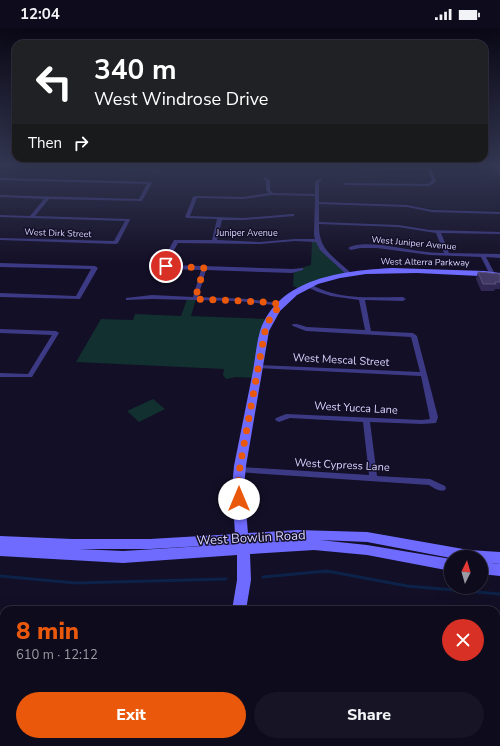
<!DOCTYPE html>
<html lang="en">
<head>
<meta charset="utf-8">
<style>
  :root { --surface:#0e0b1c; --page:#171425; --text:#f1f3f6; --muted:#9b9ba3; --line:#2e2b3b; --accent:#ea580c }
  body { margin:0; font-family:"Nunito Sans",sans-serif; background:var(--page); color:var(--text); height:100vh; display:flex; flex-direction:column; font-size:15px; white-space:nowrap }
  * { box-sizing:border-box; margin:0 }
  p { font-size:13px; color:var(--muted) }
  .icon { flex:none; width:22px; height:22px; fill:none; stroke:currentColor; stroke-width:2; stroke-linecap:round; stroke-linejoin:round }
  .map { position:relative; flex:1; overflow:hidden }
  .drawer { position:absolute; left:0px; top:578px; width:500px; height:140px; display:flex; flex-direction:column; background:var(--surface); border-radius:12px 12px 0 0; box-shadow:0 4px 16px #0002,0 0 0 1px var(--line) }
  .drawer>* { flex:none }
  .guide { position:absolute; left:12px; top:12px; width:476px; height:122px; border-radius:12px; box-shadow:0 4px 16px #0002,0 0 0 1px var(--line); background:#202124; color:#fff; overflow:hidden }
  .needle { width:26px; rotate:5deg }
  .buttons { position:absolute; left:444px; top:522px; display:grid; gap:8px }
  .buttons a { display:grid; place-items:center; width:44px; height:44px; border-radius:50%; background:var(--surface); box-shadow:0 4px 16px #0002,0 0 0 1px var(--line); font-size:20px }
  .pin { position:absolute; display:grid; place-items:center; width:34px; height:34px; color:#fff; margin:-17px; border:2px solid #fff; border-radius:50%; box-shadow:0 1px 4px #0007 }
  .me { position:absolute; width:44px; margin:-22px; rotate:0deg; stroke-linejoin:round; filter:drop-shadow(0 0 3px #0008) }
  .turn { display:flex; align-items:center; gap:14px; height:84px; padding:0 16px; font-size:18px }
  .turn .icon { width:52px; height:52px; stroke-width:2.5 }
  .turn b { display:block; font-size:28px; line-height:34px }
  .then { display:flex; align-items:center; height:38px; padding:0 16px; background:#0003; gap:8px; font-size:15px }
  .round { display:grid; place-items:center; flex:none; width:42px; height:42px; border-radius:21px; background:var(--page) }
  .head { display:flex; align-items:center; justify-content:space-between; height:68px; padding:0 16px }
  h1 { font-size:24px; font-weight:800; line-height:30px; color:var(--accent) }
  .button { display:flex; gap:8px; margin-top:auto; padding:8px 16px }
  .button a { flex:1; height:46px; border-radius:24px; background:var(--accent); color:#fff; font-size:16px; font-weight:800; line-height:46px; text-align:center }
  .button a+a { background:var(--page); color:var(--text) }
  .status { display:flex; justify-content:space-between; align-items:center; height:28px; padding:0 20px; background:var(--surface); direction:ltr }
  .status svg { height:11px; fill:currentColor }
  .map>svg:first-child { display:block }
</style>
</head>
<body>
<div class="status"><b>12:04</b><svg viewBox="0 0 49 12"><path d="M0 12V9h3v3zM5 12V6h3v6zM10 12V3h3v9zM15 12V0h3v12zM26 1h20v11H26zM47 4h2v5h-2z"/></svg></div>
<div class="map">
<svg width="500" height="718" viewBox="0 0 500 718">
  <rect width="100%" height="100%" fill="#130f26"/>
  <path fill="#12302f" d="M126 136H160L163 141 162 145 124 144 122 142Z
    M312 213H318L349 246 335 249 302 262 293 258 294 242 311 237Z
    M187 271H196L191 288 269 291 256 350 236 349 226 351 223 347 224 341 76 334 101 291 133 292 135 286 181 288Z
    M153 371 165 381 139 394 127 383Z"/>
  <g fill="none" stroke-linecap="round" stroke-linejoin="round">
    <path stroke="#0c2248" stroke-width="2.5" d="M321 544H330"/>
    <path stroke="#0c2248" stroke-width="3" d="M0 548 75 555 226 551
      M263 549 327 543 407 558 500 566"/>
    <path fill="#3d3a85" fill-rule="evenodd" d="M425 136H429L436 153 433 156 428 158 345 157 343 156 345 155 427 156 432 153 428 142 343 140 341 139 343 138 427 140Z
      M499 137H500V146H499L496 141Z
      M265 149 270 153V162L273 165 315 166V154L319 151H321V153L319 154V174L407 177 432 182 500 184V186L432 184 407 179 319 176V194L398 197 430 202 500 204V206L441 205 449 225 500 226V230L486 229 495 246 492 248 490 247 481 229 430 227 377 220H360L351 222 348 220C363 211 402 221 419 223 427 224 436 225 444 225L436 205 398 199 319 196C318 222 334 229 351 245V247H347L320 222 316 214 295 213 260 216 178 215 167 235 171 237 292 241 303 240V242L292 245 206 242 198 269 249 271 283 276V278L238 273 152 271 126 272V270L152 267 193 269 201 242 170 241 161 236 174 212H212L217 191 187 190 185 189 193 169 195 168 243 169 269 165 266 162V153L263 150ZM272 167 315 168 314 207 315 211H295L260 214 217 212 222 192H244L294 188V186H292L244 190 190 188 197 170 243 171Z
      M0 150 150 154 152 155 142 173 49 171 35 188 130 191V192L118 215 116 216 0 212V210L114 213 125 193 0 189V187L30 188 44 171 0 169V167L139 171 147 156 0 152Z
      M0 235 95 238 98 240 80 271 0 269V265L76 268 91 241 0 239Z
      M309 256C317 259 324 263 332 265 355 271 380 269 403 269L406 271 403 273 365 272 371 303 413 305 417 308 438 389 436 395 422 396 370 394 377 448 430 451 445 458 446 460 445 462C439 464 434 460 429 457L237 444 236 442 237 440 240 439 369 447 363 394 290 390 279 394 275 392 276 390 286 386 422 392 430 391 421 348 256 340 255 339 258 337 420 344 411 309 306 303 293 298 292 297 293 296H297L307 299 365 302 359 272 331 268 318 264 307 259 306 258Z
      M0 301 56 303 59 305 32 349H0V345L28 346 52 307 0 305Z
      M0 616H4V626H0Z
      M500 639V649L496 650V640Z
      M63 714H75L74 718H62Z
      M458 714H470L471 718H459Z"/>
    <path fill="#6f6bff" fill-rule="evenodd" d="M392 240 485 243 500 245V249L417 245 366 246 340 250 318 256 297 267 280 283 269 303 246 438 244 459 248 505 297 502 367 504 469 522 500 524V536L483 534 500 536V548L481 546V529L451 530 367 514 320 512 367 517 451 531V543L367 527 314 522 250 526 251 552 246 582H232L237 552V527L123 535 0 528V508L72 511H150L235 506 232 459 234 438C240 408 246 378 252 348 255 334 256 317 260 303 279 249 343 243 392 240ZM297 512H305L249 515ZM236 516 123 523 79 521H150Z
      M151 714H169L167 718H149Z"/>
  </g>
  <path fill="#312854" d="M478 244 500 246V261H495L494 263H481L476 251Z"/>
  <path fill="#433a66" stroke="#5a527e" d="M478 244 500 246V254H495L496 256H483Z"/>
  <linearGradient id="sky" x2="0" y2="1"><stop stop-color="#0a0815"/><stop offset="0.58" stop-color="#333752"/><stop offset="1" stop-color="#333752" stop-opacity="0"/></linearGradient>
  <rect width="500" height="236" fill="url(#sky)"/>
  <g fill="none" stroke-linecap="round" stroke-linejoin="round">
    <path stroke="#ea580c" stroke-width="7" stroke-dasharray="0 12.6" d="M166 238 204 240 195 271 264 274 281 276 270 290 265 303 240 438 238 458 239 471"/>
  </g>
  <g text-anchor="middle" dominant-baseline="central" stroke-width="3" stroke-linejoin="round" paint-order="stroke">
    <g font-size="9" fill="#d9d4ff" stroke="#130f26">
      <text transform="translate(58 205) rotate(2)">West Dirk Street</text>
      <text x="247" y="205">Juniper Avenue</text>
      <text transform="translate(414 215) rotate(5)">West Juniper Avenue</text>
      <text transform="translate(425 234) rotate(1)">West Alterra Parkway</text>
    </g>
    <g font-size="11" fill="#d9d4ff" stroke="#130f26">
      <text transform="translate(341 332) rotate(3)">West Mescal Street</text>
      <text transform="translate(356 380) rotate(3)">West Yucca Lane</text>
      <text transform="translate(342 437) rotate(3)">West Cypress Lane</text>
    </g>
    <g font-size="13" fill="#d9d4ff" stroke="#130f26">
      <text transform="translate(251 510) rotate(-3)">West Bowlin Road</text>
    </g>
  </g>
</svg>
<div class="buttons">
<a><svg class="needle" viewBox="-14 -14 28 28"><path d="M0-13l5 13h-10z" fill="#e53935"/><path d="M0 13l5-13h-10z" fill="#9b9ba3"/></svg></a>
</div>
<div class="pin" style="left:166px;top:238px;background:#d93025"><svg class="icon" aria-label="arrive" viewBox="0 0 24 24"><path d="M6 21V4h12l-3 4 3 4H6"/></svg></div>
<svg class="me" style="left:239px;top:471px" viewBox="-20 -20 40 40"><circle r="19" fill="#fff"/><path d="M0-13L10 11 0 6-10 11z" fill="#ea580c"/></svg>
<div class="guide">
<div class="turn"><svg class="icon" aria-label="left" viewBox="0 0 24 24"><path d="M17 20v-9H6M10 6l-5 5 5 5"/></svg><div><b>340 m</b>West Windrose Drive</div></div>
<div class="then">Then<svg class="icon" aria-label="right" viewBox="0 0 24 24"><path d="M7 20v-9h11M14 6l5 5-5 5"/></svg></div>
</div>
<section class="drawer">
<div class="head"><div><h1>8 min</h1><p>610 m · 12:12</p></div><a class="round" style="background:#d93025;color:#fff"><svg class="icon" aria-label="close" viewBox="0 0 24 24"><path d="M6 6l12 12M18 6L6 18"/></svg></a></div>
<div class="button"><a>Exit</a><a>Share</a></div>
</section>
</div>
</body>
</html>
